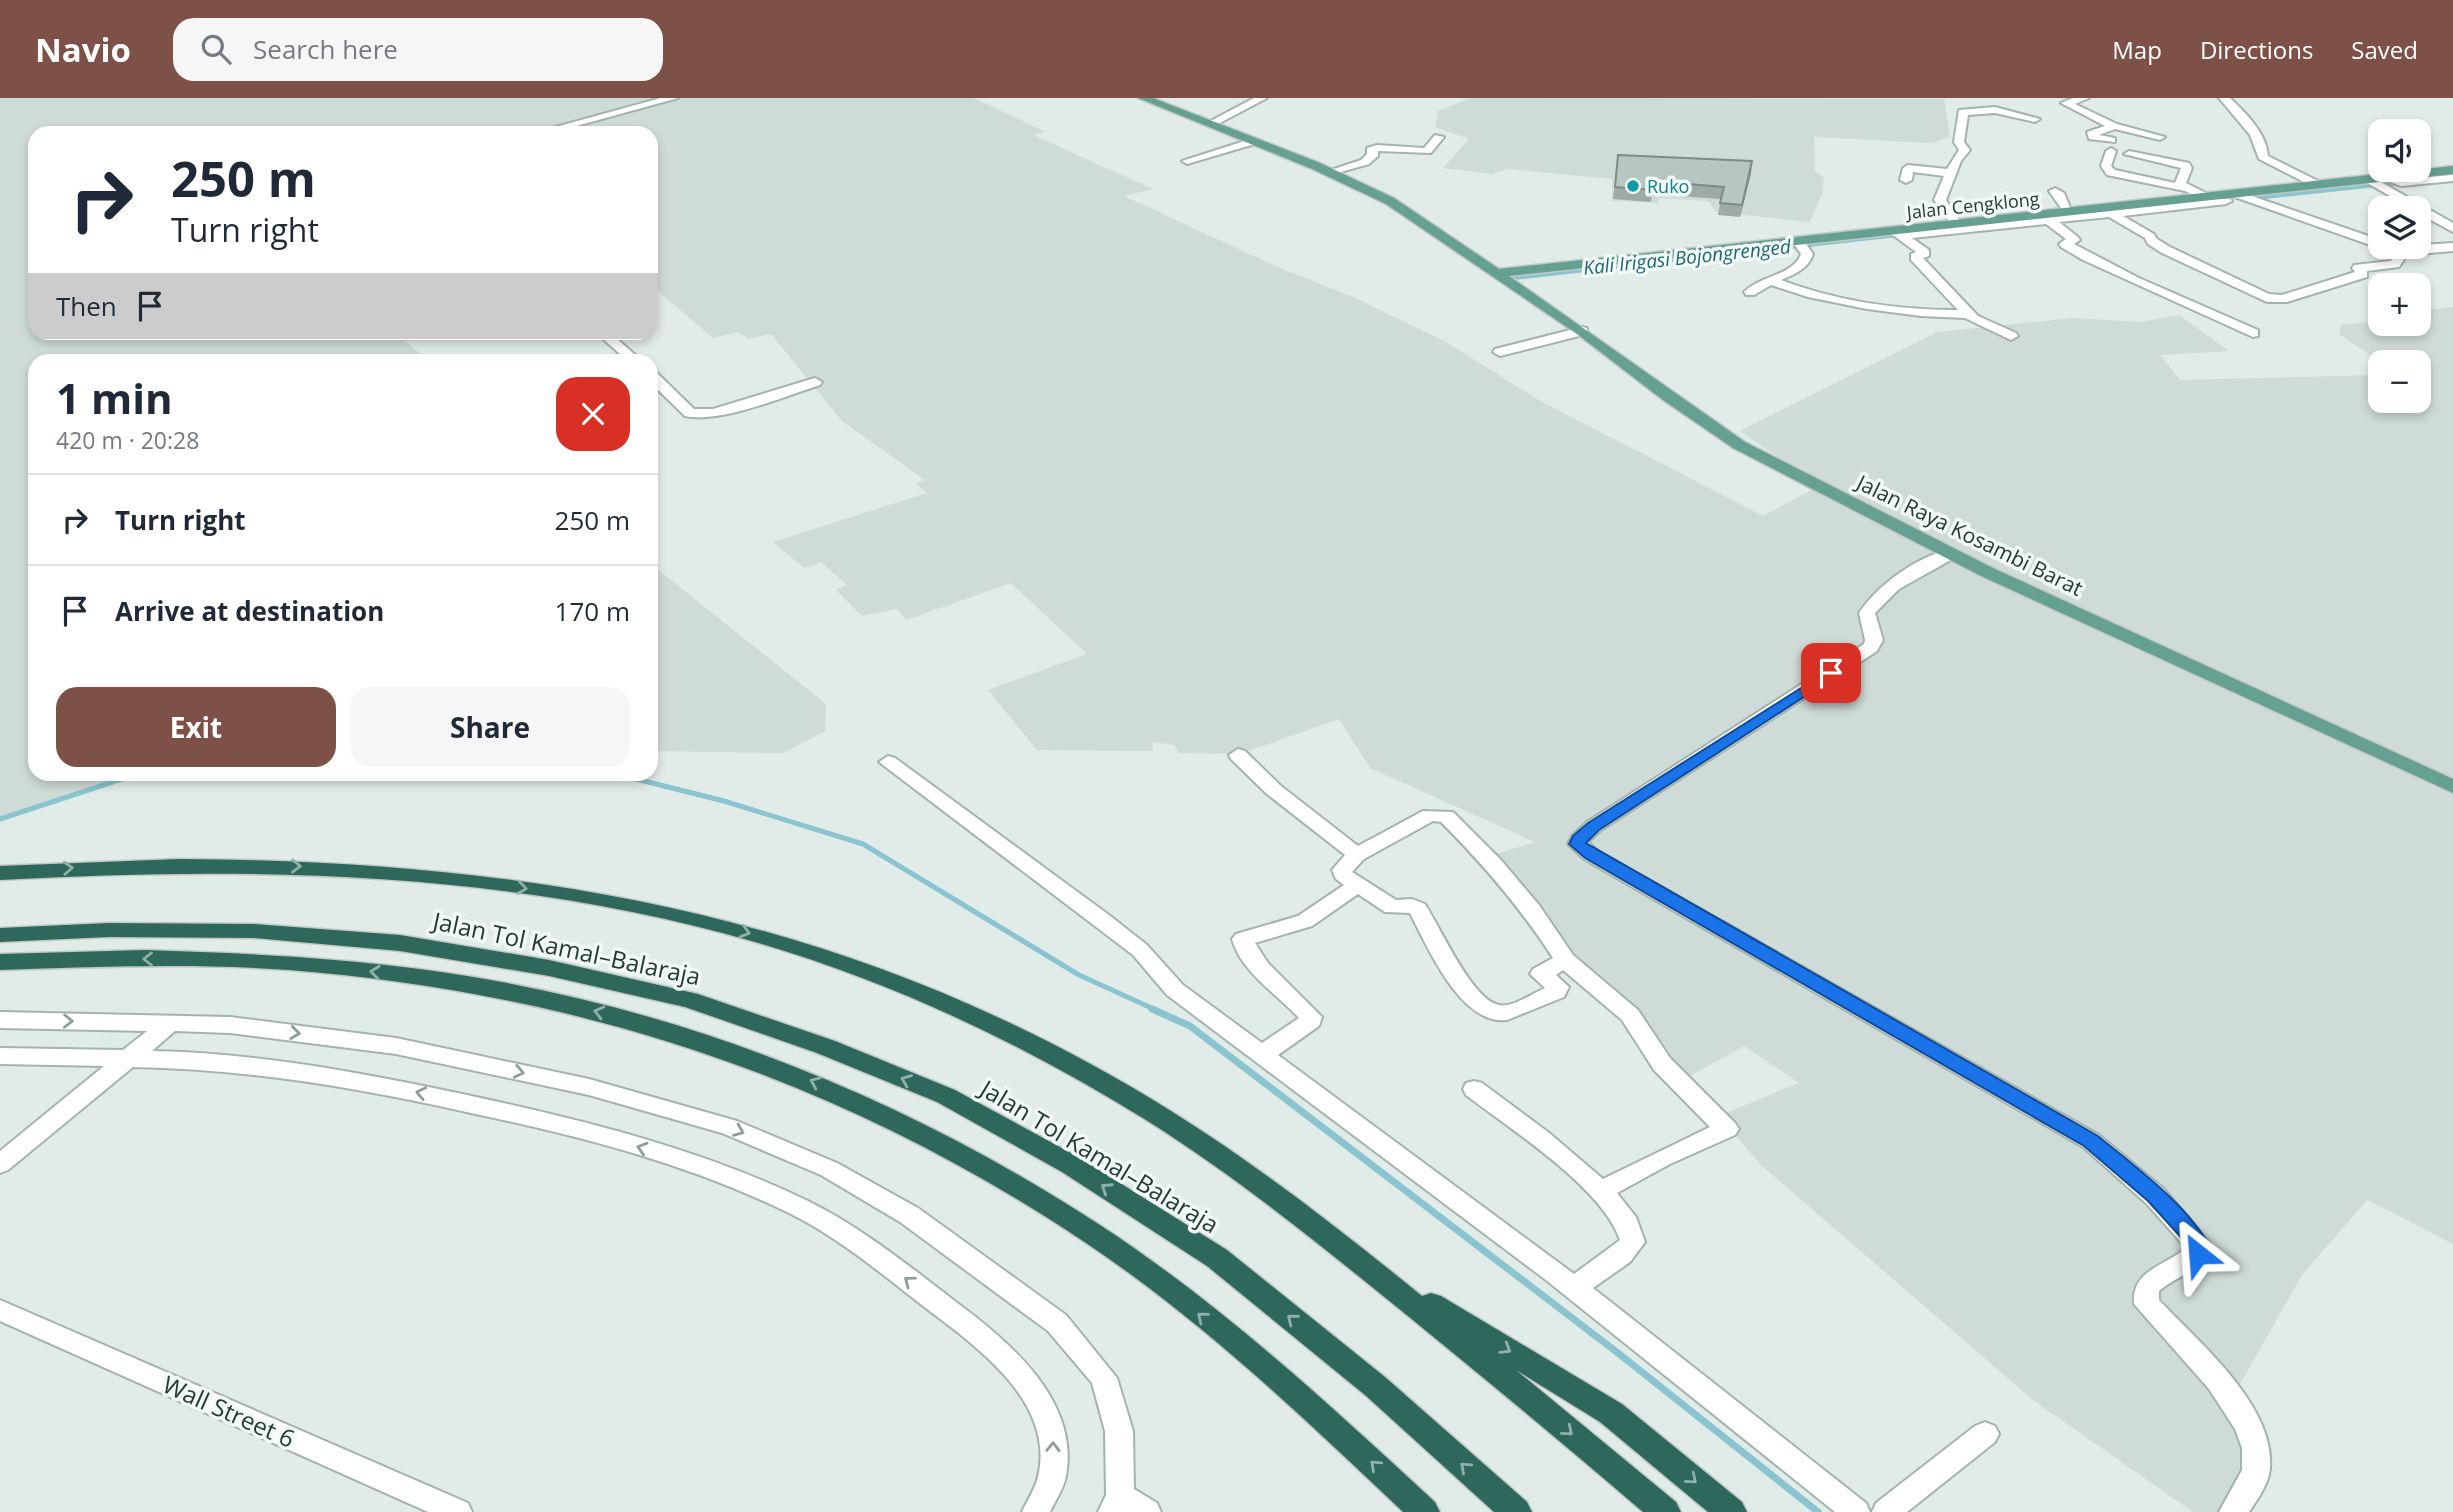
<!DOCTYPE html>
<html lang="en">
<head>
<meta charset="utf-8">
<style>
  :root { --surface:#fff; --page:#f6f6f7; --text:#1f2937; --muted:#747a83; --line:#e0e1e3; --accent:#7d5147 }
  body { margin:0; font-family:"Open Sans",sans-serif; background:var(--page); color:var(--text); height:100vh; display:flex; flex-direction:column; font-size:26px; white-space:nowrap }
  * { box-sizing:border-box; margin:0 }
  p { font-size:23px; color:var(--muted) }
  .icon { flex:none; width:38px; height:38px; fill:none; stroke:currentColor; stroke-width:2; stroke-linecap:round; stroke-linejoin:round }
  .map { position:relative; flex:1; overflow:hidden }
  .panel { position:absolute; left:28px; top:256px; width:630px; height:427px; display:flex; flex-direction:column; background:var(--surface); border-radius:21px; box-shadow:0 4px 10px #0003 }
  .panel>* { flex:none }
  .guide { position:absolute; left:28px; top:28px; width:630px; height:214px; border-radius:21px; box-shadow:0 4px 10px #0003; background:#fff; color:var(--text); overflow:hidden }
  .tools { position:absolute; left:2368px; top:21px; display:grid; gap:14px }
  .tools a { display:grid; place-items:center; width:63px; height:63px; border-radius:14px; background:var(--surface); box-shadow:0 4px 10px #0003; font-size:35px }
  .pin { position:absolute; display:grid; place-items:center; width:60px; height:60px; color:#fff; margin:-30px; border-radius:14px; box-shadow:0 4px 10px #0006 }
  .me { position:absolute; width:77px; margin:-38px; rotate:332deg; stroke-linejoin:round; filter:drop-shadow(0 0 5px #0008) }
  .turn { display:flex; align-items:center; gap:24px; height:147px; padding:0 28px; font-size:32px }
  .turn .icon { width:91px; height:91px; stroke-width:2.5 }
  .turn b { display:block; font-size:49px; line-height:60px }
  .then { display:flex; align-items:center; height:66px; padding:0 28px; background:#0003; gap:14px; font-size:26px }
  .round { display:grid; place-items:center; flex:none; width:74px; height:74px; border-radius:21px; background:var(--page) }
  .headline { display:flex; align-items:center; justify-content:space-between; height:119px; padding:0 28px }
  h1 { font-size:42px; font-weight:700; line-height:52px }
  .button { display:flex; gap:14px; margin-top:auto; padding:14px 28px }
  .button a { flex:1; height:80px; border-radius:21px; background:var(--accent); color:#fff; font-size:28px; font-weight:700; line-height:80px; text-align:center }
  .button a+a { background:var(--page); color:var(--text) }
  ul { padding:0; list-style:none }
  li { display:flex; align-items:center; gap:21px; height:91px; padding:0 28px; border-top:2px solid var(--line) }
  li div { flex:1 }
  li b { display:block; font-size:26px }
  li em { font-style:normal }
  header { display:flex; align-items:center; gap:42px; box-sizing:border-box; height:98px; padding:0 35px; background:var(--accent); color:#fff }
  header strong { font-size:33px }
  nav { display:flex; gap:38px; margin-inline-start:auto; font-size:24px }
  .search { width:490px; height:63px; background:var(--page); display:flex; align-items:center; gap:18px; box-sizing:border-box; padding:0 24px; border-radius:21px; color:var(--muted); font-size:26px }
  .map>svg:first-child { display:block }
</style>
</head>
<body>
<header>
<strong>Navio</strong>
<div class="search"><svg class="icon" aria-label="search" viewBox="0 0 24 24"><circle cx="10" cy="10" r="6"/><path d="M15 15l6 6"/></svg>Search here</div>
<nav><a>Map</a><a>Directions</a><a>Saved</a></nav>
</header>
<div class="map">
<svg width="2453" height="1414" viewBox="0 0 2453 1414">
  <rect width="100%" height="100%" fill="#e1ebe7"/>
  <path fill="#cfdbd6" d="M0 0H974L1046 34 1033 37 1153 91 1124 98 1271 166 1355 200 1443 242 1535 300 1763 418 1819 388 1740 333 1938 234 2073 220 2141 224 2179 217 2229 253 2160 257 2180 282 2380 277V303H2418V264H2380L2339 236 2341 227 2380 223V226H2418L2419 213 2453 209V1146L2367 1102 2302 1177 2240 1286 2266 1369 2238 1414H2193L2033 1302 1761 1067 1719 1018 1799 985 1744 948 1690 978 1548 839 1481 761 1535 744 1370 670 1339 621 1240 656 1179 655 1175 647 1152 644 1153 653 1037 652 988 592 1087 556 1011 485 906 522 897 511 862 518 836 492 847 487 821 464 804 470 773 444 927 395 915 385 925 382 842 323 771 236 748 241 738 234 713 240 651 187V35H35V234L395 235 428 262H35V676H127L0 719Z
    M1470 0 1944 1 1950 39 1932 45 1814 39 1815 73 1824 80 1822 96 1810 124 1716 114 1708 103 1659 100 1658 105 1612 103V81L1508 71 1492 76 1443 70 1469 41 1435 29 1438 13Z
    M651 466 826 606 825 633 784 655 651 653Z"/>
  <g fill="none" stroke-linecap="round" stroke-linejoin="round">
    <path stroke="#89c4d0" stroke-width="5" d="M616 676 724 703 863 746 1079 877 1156 912
      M0 721 137 676"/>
    <path stroke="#89c4d0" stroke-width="7" d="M1152 911 1190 928 1618 1255 1818 1414"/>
    <path fill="#89c4d0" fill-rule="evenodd" d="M2453 75V81L2247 103 2241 100 2247 97Z
      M1920 130 1926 134 1924 136 1514 182 1508 178 1514 174Z"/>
    <defs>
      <path id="minor" d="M661 0H678L551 35H534Z
        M1254 0H1267L1214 28 1205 26Z
        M2073 0H2089L2075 6 2117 26 2165 39 2160 42 2115 31 2099 37 2115 40V44L2089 41 2087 34 2105 28 2061 5Z
        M2219 0H2230C2245 14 2267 36 2268 58L2322 85V89H2314L2259 61 2250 37Z
        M1995 9 2040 21 2035 24 1995 15 1968 17 1964 44 1970 52 1961 63 1946 102 1962 126 1960 128 2066 117 2049 93 2055 90 2064 95 2073 116 2204 102 2185 93 2107 77 2101 68 2106 53 2111 50 2116 53 2111 68 2115 72 2175 85 2181 70 2124 56 2129 53 2189 65 2192 70 2186 85 2210 97V101H2230L2232 103 2226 106 2123 118 2154 136 2157 141 2170 149 2269 196 2282 197 2355 174 2352 170 2354 167 2391 163 2396 154 2388 153 2387 149 2453 145V153L2407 157 2399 169 2367 173V179L2287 204H2267L2162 155 2148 146 2145 140 2109 119 2059 124 2078 139 2080 142 2074 146 2139 180 2258 232V238L2253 239 2083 162 2061 149 2059 146 2066 141 2046 126 1912 140 1929 152V158L1923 160 1978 218 2016 235 2018 238 2011 242 1965 220 1921 218 1867 211 1808 199 1771 187 1754 197H1746L1744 194C1759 178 1793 178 1801 156L1792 143 1798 139 1802 140 1813 156C1808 171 1795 176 1781 182 1836 203 1899 212 1958 212L1911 162V156L1916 154 1890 135 1896 131 1903 134 1953 129 1934 102 1944 78 1913 74 1912 82 1906 85 1900 82 1903 70 1908 67 1947 71 1959 52 1954 44 1959 12Z
        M1435 37 1444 39 1431 55 1378 53V58L1369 66 1330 77 1325 74 1361 62 1367 56V50L1377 47 1424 50Z
        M1254 40 1259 43 1258 45 1187 66 1182 63Z
        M2386 76 2402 82 2453 77V83L2401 88 2382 81V77Z
        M2364 79H2372L2453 125V134L2418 115V110H2411L2364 83Z
        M2232 94H2240L2380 142V149H2383H2376L2232 98Z
        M1582 229 1587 230V236L1500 258 1493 254 1495 251Z
        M595 234H609L641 262H627Z
        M651 273 656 274 694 311H713L815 280 822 284 820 287C785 298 720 326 685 318L651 285Z
        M1950 451 1958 456 1956 459 1899 491 1875 515 1883 542 1877 553 1601 732 1588 744 1598 753 2099 1037 2164 1091 2213 1149C2197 1178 2181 1174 2159 1193V1202C2199 1245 2275 1307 2270 1370 2269 1386 2257 1402 2249 1414H2219L2242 1372V1350L2235 1331 2209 1291 2134 1206C2131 1172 2165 1168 2186 1150L2146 1105 2083 1049 1584 761 1568 746 1572 738 1587 724 1864 546 1865 542 1859 515C1879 486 1915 460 1950 451Z
        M1238 651 1245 653 1281 688 1358 748 1423 713 1453 714 1500 761 1539 807 1573 857 1638 912 1670 960 1735 1025 1739 1031 1735 1037 1670 1066 1617 1095 1636 1119 1645 1144 1630 1164 1593 1190 1866 1405 1870 1414H1835L1546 1182 1167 897 1133 857 879 664 888 658 895 660 1109 817 1147 847 1183 887 1262 945 1299 920C1277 896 1241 874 1232 841L1236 836 1298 818 1344 787 1336 781 1332 772 1345 757 1267 696 1231 661 1229 657ZM1433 723 1441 724C1483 766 1520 809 1553 860L1533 871 1530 876 1545 890C1533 895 1513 910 1499 907 1472 902 1440 829 1425 806L1412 801 1396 802 1352 774 1364 761ZM1358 796 1385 814 1410 815C1427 848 1461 928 1507 922L1564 899 1569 889 1556 877 1563 872 1622 922 1654 972 1710 1029 1603 1081 1548 1034 1482 985 1474 983 1466 985 1463 991 1466 997C1510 1031 1602 1089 1620 1142L1574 1176 1278 957 1319 928 1322 919 1268 865 1255 845 1312 828Z
        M0 914 230 919 396 940 589 981 737 1023 837 1065 918 1110 1066 1217 1117 1280 1133 1333 1134 1391 1157 1405 1161 1414H1098L1106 1397 1105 1333 1092 1285 1048 1233 900 1124 821 1077 722 1035 589 997 396 956 230 935 175 933 152 953C258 955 363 975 467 997 583 1022 701 1051 808 1103 861 1129 909 1168 956 1204 1009 1243 1080 1303 1066 1378 1064 1390 1055 1403 1050 1414H1022C1027 1403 1035 1391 1038 1379 1055 1308 984 1254 935 1217 889 1182 843 1142 791 1116 690 1066 580 1038 471 1015 359 990 248 971 133 969L8 1072 0 1075V1053L104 968 0 966V950L123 952 147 933 0 930Z
        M0 1202 468 1405 472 1414H428L0 1223Z
        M1985 1324 1995 1328 1999 1336 1995 1344 1907 1414H1872L1876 1405 1975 1328Z"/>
      <path id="major" d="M1138 0H1153L1320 65 1394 100 1499 171 2453 68V76L1509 178 1745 344 1993 470 2453 681V695L1981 478 1733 350 1663 302 1577 236 1386 106 1312 71Z"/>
      <path id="highway" d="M179 761C539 763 860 819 1171 1013 1259 1068 1341 1132 1422 1198L1431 1195 1441 1198 1622 1306 1742 1404 1747 1414H1708L1600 1324 1516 1272 1676 1404 1681 1414H1643C1564 1346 1484 1280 1403 1214 1320 1147 1237 1079 1146 1022 1025 947 893 884 755 844 510 773 253 768 0 782V768Z
        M109 825 253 826 400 837 549 862 698 896 835 943 955 992 1080 1060 1227 1152 1385 1279 1527 1404 1532 1414H1494L1365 1297 1207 1168 1062 1074 937 1004 817 955 685 909 549 878 400 853 253 840 109 839 0 844V830Z
        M145 852C239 855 333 859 427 872 666 904 898 995 1100 1127 1221 1206 1329 1306 1435 1404L1440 1414H1403C1301 1317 1198 1219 1080 1141 837 980 579 895 289 872 193 865 96 869 0 872V856Z"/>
    </defs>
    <use href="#minor" stroke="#a4b3ae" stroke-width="4"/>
    <use href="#major" stroke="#c1c8c6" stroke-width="3"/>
    <use href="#highway" stroke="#c1c8c6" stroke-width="3"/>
    <use href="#minor" fill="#fff" fill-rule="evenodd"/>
    <use href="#major" fill="#66a092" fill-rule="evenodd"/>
    <use href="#highway" fill="#2e685d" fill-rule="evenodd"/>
  </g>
  <path fill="#9daaa5" d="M1618 57 1751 75 1740 119 1718 117 1721 101 1652 96 1651 104 1613 101Z"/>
  <path fill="#7f8b86" d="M1752 63 1751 75 1740 119 1742 107Z"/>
  <path fill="#b6c6c0" stroke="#7f8b86" stroke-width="2" d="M1618 57 1752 63 1742 107 1720 105 1724 89 1651 83 1653 92 1615 89Z"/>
  <defs><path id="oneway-chevron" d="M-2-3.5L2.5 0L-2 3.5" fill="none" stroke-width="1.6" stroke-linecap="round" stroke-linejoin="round" transform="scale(1.75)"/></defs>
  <g stroke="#90b0a9">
    <use href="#oneway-chevron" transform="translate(296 768) rotate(1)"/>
    <use href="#oneway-chevron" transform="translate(68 770) rotate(-3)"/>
    <use href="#oneway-chevron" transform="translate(522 790) rotate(8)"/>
    <use href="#oneway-chevron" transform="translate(745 834) rotate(16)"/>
    <use href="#oneway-chevron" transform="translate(148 861) rotate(-180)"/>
    <use href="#oneway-chevron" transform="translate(375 874) rotate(-174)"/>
    <use href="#oneway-chevron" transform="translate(599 914) rotate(-166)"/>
    <use href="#oneway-chevron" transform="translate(906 982) rotate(-158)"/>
    <use href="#oneway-chevron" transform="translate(815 984) rotate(-157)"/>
    <use href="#oneway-chevron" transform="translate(1106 1090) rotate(-147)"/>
    <use href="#oneway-chevron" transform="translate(1202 1219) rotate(-141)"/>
    <use href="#oneway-chevron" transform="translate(1292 1221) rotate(-141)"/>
    <use href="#oneway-chevron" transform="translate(1506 1251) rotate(31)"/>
    <use href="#oneway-chevron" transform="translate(1568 1333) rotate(40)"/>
    <use href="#oneway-chevron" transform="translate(1375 1367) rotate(-138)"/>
    <use href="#oneway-chevron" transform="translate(1465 1369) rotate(-138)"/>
    <use href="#oneway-chevron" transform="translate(1692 1381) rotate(40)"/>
  </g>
  <g stroke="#909e9a">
    <use href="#oneway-chevron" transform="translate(68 923) rotate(1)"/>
    <use href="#oneway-chevron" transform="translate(295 935) rotate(7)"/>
    <use href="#oneway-chevron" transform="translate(519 974) rotate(12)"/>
    <use href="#oneway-chevron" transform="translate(421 995) rotate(-168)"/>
    <use href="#oneway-chevron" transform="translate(739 1033) rotate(22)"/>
    <use href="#oneway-chevron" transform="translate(642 1050) rotate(-163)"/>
    <use href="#oneway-chevron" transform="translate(909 1183) rotate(-143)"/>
    <use href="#oneway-chevron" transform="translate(1053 1349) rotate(-89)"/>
  </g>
  <path fill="#1a73e8" stroke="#114b97" stroke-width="2" d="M1831 571 1836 572 1838 575 1836 578 1599 732 1586 745 2098 1038C2135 1069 2187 1106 2210 1149L2205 1161 2198 1164 2190 1161 2188 1147 2148 1103 2084 1048 1585 760 1569 746 1573 738 1588 725Z"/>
  <circle fill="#0f9aa8" stroke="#f1f8f5" stroke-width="2.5" cx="1633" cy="88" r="7"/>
  <g text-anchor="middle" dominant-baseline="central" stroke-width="7" stroke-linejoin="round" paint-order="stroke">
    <g font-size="18" fill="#0d838f" stroke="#f1f8f5" text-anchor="start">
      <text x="1647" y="88">Ruko</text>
    </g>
    <g font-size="18" fill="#223c35" stroke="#f1f8f5">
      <text transform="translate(1973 107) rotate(-6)">Jalan Cengklong</text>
    </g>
    <g font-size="19" font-style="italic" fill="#1c6677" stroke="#f1f8f5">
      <text transform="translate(1687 159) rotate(-6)">Kali Irigasi Bojongrenged</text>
    </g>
    <g font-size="21" fill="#223c35" stroke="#f1f8f5">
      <text transform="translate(1970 437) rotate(26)">Jalan Raya Kosambi Barat</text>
    </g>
    <g font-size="24" fill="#223c35" stroke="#f1f8f5">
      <text transform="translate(567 850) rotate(12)">Jalan Tol Kamal–Balaraja</text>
      <text transform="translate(1100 1058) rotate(31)">Jalan Tol Kamal–Balaraja</text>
      <text transform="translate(229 1313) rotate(24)">Wall Street 6</text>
    </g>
  </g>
</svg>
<div class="tools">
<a><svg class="icon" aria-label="sound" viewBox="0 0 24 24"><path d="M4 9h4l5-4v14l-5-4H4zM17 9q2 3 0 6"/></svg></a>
<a><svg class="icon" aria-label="layers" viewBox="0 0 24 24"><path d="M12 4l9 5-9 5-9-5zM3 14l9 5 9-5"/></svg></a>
<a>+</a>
<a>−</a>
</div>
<div class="pin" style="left:1831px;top:575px;background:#d93025"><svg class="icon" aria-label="arrive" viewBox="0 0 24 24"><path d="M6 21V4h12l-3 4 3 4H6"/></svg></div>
<svg class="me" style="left:2198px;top:1156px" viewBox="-20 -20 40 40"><path d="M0-17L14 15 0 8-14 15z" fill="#1a73e8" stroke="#fff" stroke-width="4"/></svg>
<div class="guide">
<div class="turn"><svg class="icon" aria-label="right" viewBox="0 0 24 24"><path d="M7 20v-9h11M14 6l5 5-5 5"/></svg><div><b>250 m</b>Turn right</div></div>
<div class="then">Then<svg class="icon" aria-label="arrive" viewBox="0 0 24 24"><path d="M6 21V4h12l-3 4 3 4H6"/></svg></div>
</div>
<section class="panel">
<div class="headline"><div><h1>1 min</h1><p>420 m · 20:28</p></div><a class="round" style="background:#d93025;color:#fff"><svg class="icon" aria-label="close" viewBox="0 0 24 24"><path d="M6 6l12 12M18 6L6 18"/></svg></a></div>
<ul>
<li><svg class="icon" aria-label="right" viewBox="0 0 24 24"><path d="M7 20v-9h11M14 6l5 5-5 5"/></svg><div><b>Turn right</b></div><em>250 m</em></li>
<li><svg class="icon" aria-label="arrive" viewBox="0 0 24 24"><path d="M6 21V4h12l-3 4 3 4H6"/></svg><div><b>Arrive at destination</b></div><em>170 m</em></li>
</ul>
<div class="button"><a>Exit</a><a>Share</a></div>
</section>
</div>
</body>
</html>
